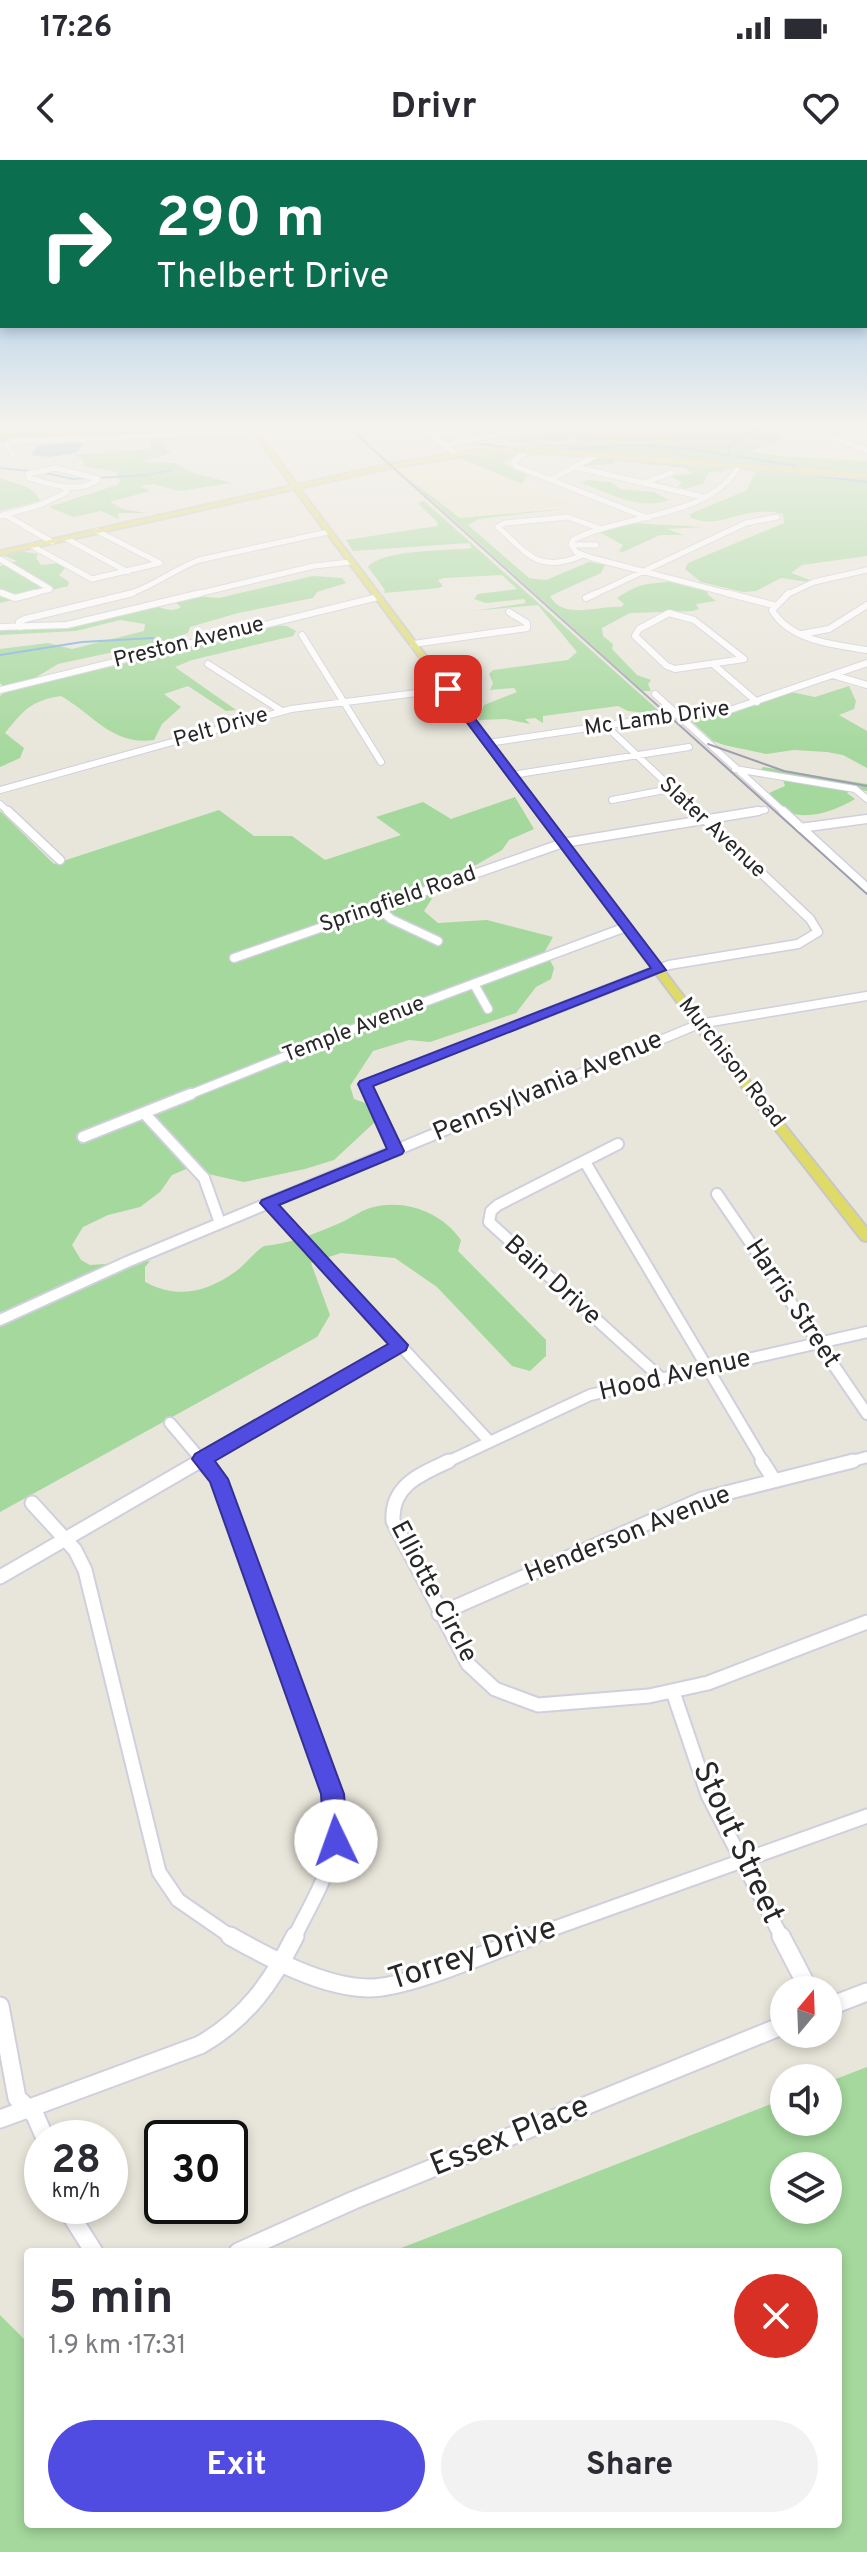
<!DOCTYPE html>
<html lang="en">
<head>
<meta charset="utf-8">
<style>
  :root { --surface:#fff; --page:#f2f2f3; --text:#2b2b33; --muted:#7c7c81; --accent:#504ce2 }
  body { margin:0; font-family:Overpass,sans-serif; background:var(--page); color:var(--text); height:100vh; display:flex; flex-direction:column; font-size:30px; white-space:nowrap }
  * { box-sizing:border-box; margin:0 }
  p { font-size:26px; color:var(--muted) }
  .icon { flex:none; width:44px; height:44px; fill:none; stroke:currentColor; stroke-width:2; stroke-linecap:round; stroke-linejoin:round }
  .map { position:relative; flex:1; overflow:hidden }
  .drawer { position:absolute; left:24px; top:2088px; width:818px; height:280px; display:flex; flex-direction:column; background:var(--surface); border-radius:8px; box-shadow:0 4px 12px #0003 }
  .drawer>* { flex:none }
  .guide { position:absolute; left:0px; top:0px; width:868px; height:168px; box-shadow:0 4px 12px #0003; background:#0b6e4f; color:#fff; overflow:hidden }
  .needle { width:52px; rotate:19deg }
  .tools { position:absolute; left:770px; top:1816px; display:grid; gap:16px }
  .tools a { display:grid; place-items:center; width:72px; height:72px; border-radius:50%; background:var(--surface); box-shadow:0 4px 12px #0003; font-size:40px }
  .speed { position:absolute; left:24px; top:1960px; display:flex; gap:16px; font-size:40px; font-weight:700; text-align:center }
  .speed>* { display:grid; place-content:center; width:104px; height:104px; border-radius:50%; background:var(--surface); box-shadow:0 4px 12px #0003; line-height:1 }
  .speed small { font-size:20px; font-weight:400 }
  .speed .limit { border:4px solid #111; border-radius:12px; background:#fff; color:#111 }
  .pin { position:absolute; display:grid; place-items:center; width:68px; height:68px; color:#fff; margin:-34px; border-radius:16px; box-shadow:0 4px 12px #0006 }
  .me { position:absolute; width:88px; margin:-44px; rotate:357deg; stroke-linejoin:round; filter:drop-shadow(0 0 6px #0008) }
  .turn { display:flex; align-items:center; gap:28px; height:168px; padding:0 24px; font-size:36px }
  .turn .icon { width:104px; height:104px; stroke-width:2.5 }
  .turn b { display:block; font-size:56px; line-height:68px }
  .round { display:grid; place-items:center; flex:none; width:84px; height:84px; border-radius:42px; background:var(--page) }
  .headline { display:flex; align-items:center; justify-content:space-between; height:136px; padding:0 24px }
  h1 { font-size:48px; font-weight:700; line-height:60px }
  .primary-button { display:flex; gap:16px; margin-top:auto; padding:16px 24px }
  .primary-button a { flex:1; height:92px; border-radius:48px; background:var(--accent); color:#fff; font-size:32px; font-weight:700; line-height:92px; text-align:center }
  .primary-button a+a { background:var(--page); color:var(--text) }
  .status { display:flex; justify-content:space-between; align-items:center; height:56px; padding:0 40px; background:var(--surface); direction:ltr }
  .status svg { height:22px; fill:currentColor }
  header { display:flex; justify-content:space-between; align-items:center; height:104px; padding:0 24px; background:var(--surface); font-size:36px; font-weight:700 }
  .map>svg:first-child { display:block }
</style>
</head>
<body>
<div class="status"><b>17:26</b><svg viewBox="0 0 49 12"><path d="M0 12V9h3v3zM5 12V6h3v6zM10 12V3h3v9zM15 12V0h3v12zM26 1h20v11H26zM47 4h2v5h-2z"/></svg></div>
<header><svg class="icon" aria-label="back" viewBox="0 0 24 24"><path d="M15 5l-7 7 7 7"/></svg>Drivr<svg class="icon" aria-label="heart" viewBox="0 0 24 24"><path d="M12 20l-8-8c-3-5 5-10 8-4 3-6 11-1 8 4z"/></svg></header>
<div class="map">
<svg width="867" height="2392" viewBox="0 0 867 2392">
  <rect width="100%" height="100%" fill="#e8e5da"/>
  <path fill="#e8e4cb" d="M455 296 574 345 459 358 399 311 427 308 422 301Z"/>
  <path fill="#a4d89c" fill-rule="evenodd" d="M0 266H216L224 271 59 276 0 282Z
    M575 266H776L782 281 751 291 779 296 867 301V313L840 312 867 317V396L802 405 791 413 810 420 808 422 781 418 756 431 743 432 701 422 685 409 688 403 784 363 783 354C744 343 721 372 690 357V354L747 330 755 312 764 309 735 302 513 285 574 283 578 280 573 276 568 281 535 283 505 281 552 271 559 272V269Z
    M161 276 167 291 173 293 139 302 176 303 191 312 232 323 180 331 153 324 140 326 150 331 110 342 123 349 146 353H118L119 359 101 351 73 357 49 347 117 325 120 321 117 312 84 306 83 300 74 295 148 289 152 286 148 281Z
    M508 292 512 295 511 298 502 302 527 315 522 324 455 296Z
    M606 297 719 306 729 311 709 312 703 324 684 329 678 326 682 323 669 315 693 314 685 308 616 301 613 304 580 306 594 298Z
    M405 316 460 358 571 348 479 359 468 365 529 418 546 420 589 402 605 405 601 413 550 436C563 461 600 445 621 447L624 444 617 438C638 424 644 424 668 422L669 419 709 430 707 434 716 441 696 444 699 449 693 451 630 453 602 468 603 476 613 484 612 489 637 515 651 520 648 524 651 531H643Z
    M0 318C14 324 35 325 40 341L0 351Z
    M588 320 611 322 620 329 654 332 669 340C637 351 611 333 581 323Z
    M424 341 658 550 656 554 628 551 618 546 543 556V563L535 558 525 559 530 564 506 559 478 560 484 545 517 532 514 528 490 530 493 523 489 514 493 510 568 500 577 492 538 445 473 451 526 443 524 439 486 443 474 439 478 434 517 429 502 415 444 418 438 420 443 426 439 428 384 433 385 430 368 407C383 389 448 391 472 388L469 383 353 391 346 380 437 366 438 363 418 343Z
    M631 363 703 367 667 369 684 375H660L623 392 619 391 623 385 599 372Z
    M21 391 38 394 36 398 41 405 60 403 66 407 59 415 69 422 68 426 0 443V406L17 401 3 395Z
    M313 416 342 418 346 423 317 432 313 438 238 453 190 467 188 473 169 480 58 504 35 518 3 526 0 523V489L48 483 72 489 144 471 145 464 120 460 76 471 0 475V468L69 466 155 445C164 450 173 452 181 447L175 442 196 436 219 438Z
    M273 465 287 466 296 471 293 476 192 500 175 507 236 550 226 551 188 526 164 534 181 547 162 564 154 580C113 586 94 555 61 536 30 541 24 550 5 573L24 588 20 598 0 607V536L4 533Z
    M849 526 856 541 854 549 839 555 867 571V608L843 595 827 592 794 590 766 594 724 585 713 581 688 558 791 532 815 537Z
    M763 607 867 624V631L848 628 850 631 847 633 855 639C839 649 807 662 787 651 781 647 774 638 769 633L785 626 782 617 760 611Z
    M515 637 534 669 509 680 502 690 476 705 447 715 424 751 438 763 487 760 553 777 545 791 554 808 551 819 536 827 516 853 430 882 409 880 373 891 350 926 354 939 365 943 376 961 334 1000 305 1009 244 1022 186 1009 172 1015 160 1032 140 1047 108 1055 83 1067 72 1085 81 1100 90 1105 150 1101 145 1107V1122C177 1139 205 1133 235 1112 245 1105 253 1093 264 1086 289 1084 317 1073 340 1063 351 1058 363 1049 374 1047 407 1039 442 1053 461 1080L458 1091 546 1180V1196L530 1211 512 1206 437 1127 395 1098 341 1093 311 1103 330 1155 317 1177 0 1352V651L54 704 219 650 254 676H292L325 700 401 675 376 657 423 642 451 659Z
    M867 1907V2392H0V2155L28 2183V2364H838V2092H391L784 1939V1962H828V1922ZM784 2006H828V2050H784Z"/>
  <path fill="#79aede" d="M72 282 83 284 76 293 49 297 31 295 38 285Z"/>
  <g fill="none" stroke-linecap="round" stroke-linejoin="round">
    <path stroke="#79aede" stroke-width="2" d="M480 284 528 290
      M548 290 636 285 682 288 792 305 819 316 867 322
      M729 293 727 287 763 266
      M0 308 29 311
      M45 313 73 319 88 318
      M96 318 147 315 171 310
      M0 495 82 482 153 478"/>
    <defs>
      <path id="minor-far5" d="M420 266 456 294
        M827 266 833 278 867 290
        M833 266H867
        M435 276 488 266
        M445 285 537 266
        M528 290 514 301 515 306 648 358
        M13 294 6 284 18 281 257 272
        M575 307 703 337
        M56 308 98 319C79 335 50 324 29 318L28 314Z
        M550 320 597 295
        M646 322 671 313
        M4 354 52 382
        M0 356 40 345 67 332 65 328
        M67 379 128 412
        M571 385H596
        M32 386 92 419 160 403 97 371
        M583 395C539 414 529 395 498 367L505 363 568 357 601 369
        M0 399 50 429 27 435
        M0 432 7 435
        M125 435C152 428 172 410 199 400L328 372
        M193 435 314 406 351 402
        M593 435 746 363 777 357
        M734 435 592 398 576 392 571 385 573 380C622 354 709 359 739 306
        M786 435 814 422 867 410"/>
      <path id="minor-far4" d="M2 433 15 438 35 433
        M727 433 773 445
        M789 433 772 450C790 481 835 485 867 490
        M586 438 597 433
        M669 453 694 460 744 499 675 509 667 506 635 476 639 469Z
        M0 467 67 465 201 433
        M20 467 19 462 25 459 133 433
        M802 474 829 469 867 445
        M302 475 381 602
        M413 484 527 468V463L509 452
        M208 504 282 551
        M714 505 757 542
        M833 515 867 525
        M0 530 378 437
        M655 534 785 653
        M605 565 698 653
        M488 583 682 554 730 550 867 503
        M735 609 855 629 867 639
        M512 615 689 587
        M0 630 291 549 448 529
        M612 640 670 629
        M0 644 10 653
        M745 653 765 650"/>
      <path id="minor-far3" d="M8 651 60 700
        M783 651 867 728
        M800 668 867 659
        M377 747 391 759 438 781
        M234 798 563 683 758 651
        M474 824 488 849
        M186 936 376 860 626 767
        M371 936 365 924 669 805 798 784 818 772 810 759 696 651
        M526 936 699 864 867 836"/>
      <path id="minor-far2" d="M370 934 396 991
        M144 953 204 1018 220 1063
        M83 977 191 934
        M618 984 498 1045 491 1051 489 1062 662 1219
        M585 1002 764 1303
        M717 1034 867 1254
        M268 1043 489 1281
        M0 1160 127 1102 531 934
        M170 1263 204 1303
        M197 1303 399 1185
        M445 1303 590 1235 867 1172
        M845 1303 867 1297"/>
      <path id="minor-far1" d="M202 1301 218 1319 332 1634C343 1695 320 1726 294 1778
        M449 1301C421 1314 391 1325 393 1361L468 1504 495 1529 538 1545 649 1536 708 1523 867 1462
        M762 1301 774 1320
        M32 1343 75 1390 85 1410 159 1712 178 1740 233 1778
        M0 1417 200 1301
        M439 1454 702 1339 853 1301
        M673 1532 708 1635 782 1778
        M527 1778 867 1656"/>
      <path id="minor" d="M230 1776C269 1798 322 1827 368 1828 407 1829 493 1790 533 1776
        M781 1776 809 1830
        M0 1846 17 1938 35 1955 45 1978
        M828 1847 867 1832
        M0 1959 200 1885C246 1859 272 1822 295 1776
        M65 2046 94 2092
        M238 2092 354 2040 784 1865"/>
      <path id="major" d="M249 266H254L297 325 390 304 474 290 543 289 867 314V318L543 293 474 294 390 308 299 328 712 874 867 1068V1081L862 1080 704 878 294 329 0 395V391L292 326Z"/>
    </defs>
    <use href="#minor-far5" stroke="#d0cfde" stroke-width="7"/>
    <use href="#minor-far4" stroke="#d0cfde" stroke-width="8"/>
    <use href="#minor-far3" stroke="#d0cfde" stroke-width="11"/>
    <use href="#minor-far2" stroke="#d0cfde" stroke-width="14"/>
    <use href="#minor-far1" stroke="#d0cfde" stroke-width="17"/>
    <use href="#minor" stroke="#d0cfde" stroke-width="21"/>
    <use href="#major" stroke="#c7c7c7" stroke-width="4"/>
    <use href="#minor-far5" stroke="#fff" stroke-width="5"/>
    <use href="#minor-far4" stroke="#fff" stroke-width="6"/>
    <use href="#minor-far3" stroke="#fff" stroke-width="8"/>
    <use href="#minor-far2" stroke="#fff" stroke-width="10"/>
    <use href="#minor-far1" stroke="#fff" stroke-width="13"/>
    <use href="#minor" stroke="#fff" stroke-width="17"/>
    <use href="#major" fill="#dedb69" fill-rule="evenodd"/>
    <path stroke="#9f9eaf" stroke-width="2" d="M347 266 867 734
      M708 584 784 611 867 626"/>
  </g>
  <linearGradient id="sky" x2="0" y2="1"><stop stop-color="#7bb2e4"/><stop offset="0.44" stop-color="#f5f3ee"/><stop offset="1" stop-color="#f5f3ee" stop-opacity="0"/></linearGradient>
  <rect width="867" height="600" fill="url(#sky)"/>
  <path fill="#504ce2" stroke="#343193" stroke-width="2" d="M444 527H451L666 810 373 926 404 991 402 994 279 1045 408 1185 406 1190 215 1301 228 1319 344 1634 348 1681 344 1689 336 1692 327 1689 324 1681 321 1634 210 1322 192 1299 195 1294 388 1184 260 1043 262 1040 387 989 358 924 360 921 651 808 444 532Z"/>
  <g text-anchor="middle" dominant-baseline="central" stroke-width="6" stroke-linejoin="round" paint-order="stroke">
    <g font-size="22" fill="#272727" stroke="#fff">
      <text transform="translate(189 483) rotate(-14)">Preston Avenue</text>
      <text transform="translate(657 559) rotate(-8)">Mc Lamb Drive</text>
      <text transform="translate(221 568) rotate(-16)">Pelt Drive</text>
      <text transform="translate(712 668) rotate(43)">Slater Avenue</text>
      <text transform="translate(398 740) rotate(-19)">Springfield Road</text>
      <text transform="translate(354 870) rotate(-21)">Temple Avenue</text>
      <text transform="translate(731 903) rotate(52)">Murchison Road</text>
    </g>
    <g font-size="26" fill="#272727" stroke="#fff">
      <text transform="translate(548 927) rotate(-23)">Pennsylvania Avenue</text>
      <text transform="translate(552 1121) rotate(42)">Bain Drive</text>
      <text transform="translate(792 1144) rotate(56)">Harris Street</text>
      <text transform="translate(675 1216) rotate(-13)">Hood Avenue</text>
      <text transform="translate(628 1375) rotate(-22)">Henderson Avenue</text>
      <text transform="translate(433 1432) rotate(62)">Elliotte Circle</text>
    </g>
    <g font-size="32" fill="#272727" stroke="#fff">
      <text transform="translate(737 1683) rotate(65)">Stout Street</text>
      <text transform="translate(473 1795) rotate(-18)">Torrey Drive</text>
      <text transform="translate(510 1977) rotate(-22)">Essex Place</text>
    </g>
  </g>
</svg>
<div class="tools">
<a><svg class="needle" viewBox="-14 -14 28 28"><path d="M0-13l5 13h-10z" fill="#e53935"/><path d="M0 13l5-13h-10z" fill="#7c7c81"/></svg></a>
<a><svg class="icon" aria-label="sound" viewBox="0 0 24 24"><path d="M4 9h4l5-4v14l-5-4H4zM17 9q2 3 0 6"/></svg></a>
<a><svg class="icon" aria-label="layers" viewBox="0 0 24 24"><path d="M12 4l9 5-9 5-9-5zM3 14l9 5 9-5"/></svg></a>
</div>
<div class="speed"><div>28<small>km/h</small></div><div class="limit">30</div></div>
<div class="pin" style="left:448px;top:529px;background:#d93025"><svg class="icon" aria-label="arrive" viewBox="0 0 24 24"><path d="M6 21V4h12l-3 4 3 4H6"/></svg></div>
<svg class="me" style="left:336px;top:1681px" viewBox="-20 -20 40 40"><circle r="19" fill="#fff"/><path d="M0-13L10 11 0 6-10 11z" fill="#504ce2"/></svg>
<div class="guide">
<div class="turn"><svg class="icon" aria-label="right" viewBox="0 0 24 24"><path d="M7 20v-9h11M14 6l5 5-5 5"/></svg><div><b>290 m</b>Thelbert Drive</div></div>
</div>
<section class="drawer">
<div class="headline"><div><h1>5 min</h1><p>1.9 km · 17:31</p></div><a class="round" style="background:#d93025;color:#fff"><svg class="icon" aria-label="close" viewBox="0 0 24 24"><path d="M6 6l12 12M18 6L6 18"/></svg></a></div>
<div class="primary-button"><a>Exit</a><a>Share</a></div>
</section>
</div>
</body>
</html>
